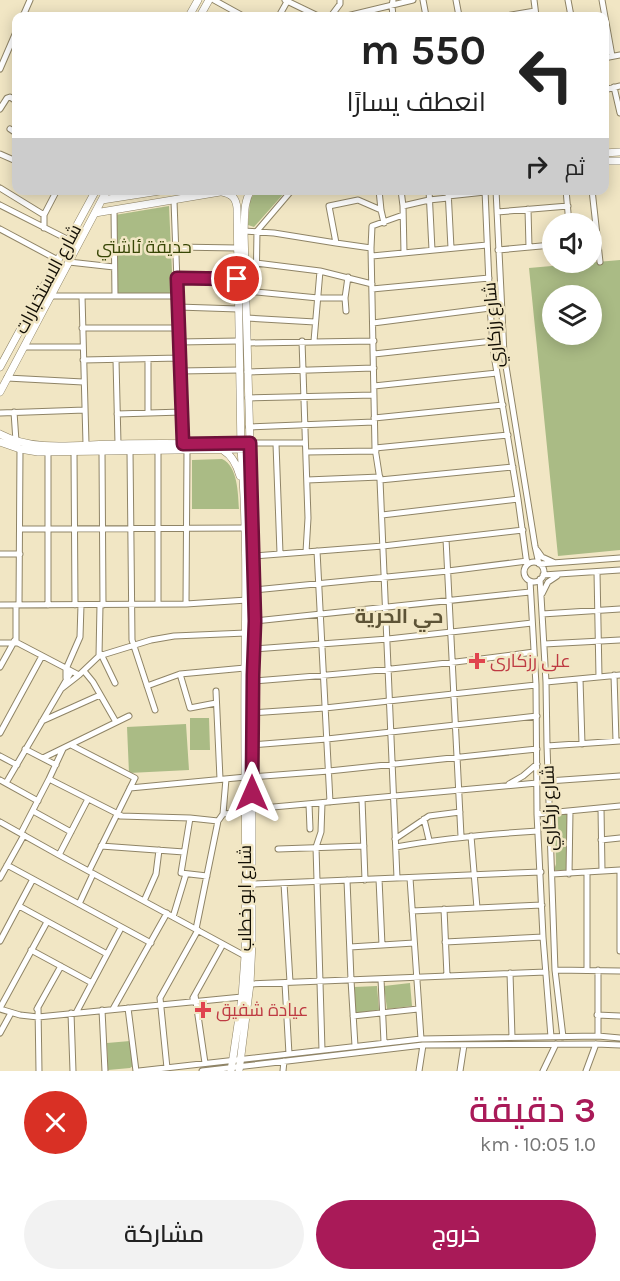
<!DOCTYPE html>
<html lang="ar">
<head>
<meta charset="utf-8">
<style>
  :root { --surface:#fff; --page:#f2f2f2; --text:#222; --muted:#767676; --accent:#a91a58 }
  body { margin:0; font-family:Karla,Cairo,sans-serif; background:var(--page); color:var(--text); direction:rtl; height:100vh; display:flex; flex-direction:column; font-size:22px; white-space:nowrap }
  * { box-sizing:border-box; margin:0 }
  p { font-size:20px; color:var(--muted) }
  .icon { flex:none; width:33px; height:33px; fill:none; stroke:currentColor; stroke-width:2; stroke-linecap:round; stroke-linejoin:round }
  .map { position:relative; height:1071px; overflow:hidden; direction:ltr }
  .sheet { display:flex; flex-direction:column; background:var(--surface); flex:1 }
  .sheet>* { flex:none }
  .top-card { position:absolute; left:12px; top:12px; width:597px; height:183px; border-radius:12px; box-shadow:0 3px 15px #0003; direction:rtl; background:#fff; color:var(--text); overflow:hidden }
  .controls { position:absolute; left:542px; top:213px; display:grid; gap:12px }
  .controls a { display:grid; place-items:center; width:60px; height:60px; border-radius:50%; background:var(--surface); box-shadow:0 3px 15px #0003; font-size:30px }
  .pin { position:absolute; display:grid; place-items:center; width:51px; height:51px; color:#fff; margin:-26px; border:3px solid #fff; border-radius:50%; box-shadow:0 2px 6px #0007 }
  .me { position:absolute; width:66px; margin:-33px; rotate:0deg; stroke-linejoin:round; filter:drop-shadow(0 0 4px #0008) }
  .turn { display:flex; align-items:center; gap:21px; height:126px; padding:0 24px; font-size:27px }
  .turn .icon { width:78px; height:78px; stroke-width:2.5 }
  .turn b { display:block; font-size:42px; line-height:51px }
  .then { display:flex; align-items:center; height:57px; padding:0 24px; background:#0003; gap:12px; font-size:22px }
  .round { display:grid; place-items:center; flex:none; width:63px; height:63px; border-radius:32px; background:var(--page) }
  .head { display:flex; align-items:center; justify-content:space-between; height:102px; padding:0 24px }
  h1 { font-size:36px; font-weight:600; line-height:45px; color:var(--accent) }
  .primary-button { display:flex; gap:12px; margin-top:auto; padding:12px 24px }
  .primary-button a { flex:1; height:69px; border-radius:36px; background:var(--accent); color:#fff; font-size:24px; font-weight:600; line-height:69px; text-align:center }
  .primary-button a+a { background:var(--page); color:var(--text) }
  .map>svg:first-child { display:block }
</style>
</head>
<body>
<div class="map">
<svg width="620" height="1071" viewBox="0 0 620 1071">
  <rect width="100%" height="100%" fill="#f1e6c4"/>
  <path fill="#aabb85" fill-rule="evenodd" d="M256 191H286L254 227 248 225 250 200Z
    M169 206 173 293 118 295 115 215Z
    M620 260V550L558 556 529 268ZM552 296H591V334H552Z
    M222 459C238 466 238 494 239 509H192V460Z
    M190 718H209L210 750H190Z
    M186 724 189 770 129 773 127 727Z
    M567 814V870H554L556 864 555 821 552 815Z
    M410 983 412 1006 387 1009 384 986Z
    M377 986 379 1010 355 1013 354 987Z
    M130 1041 133 1066 130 1068 108 1070 107 1043Z"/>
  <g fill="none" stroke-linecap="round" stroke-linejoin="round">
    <defs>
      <path id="minor" d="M214 0 243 16
        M285 0 318 16
        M393 0 392 6 393 16
        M423 0 426 16
        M456 0 459 16
        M534 0 536 16
        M568 0 571 16
        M602 0 612 56
        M23 16 30 0
        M279 16 288 0
        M331 16 340 4V0
        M347 16 413 0
        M506 16 535 11
        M604 58 620 55
        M0 69 16 32
        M614 87 620 113
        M604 90 620 86
        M0 109 7 98 10 97 16 101
        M10 129 16 133
        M0 154 16 161
        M0 188 44 215V228
        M379 190 381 210 384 223
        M401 190 403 206 404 253
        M429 190 432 250
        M448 190 451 248
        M485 190 490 308 494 355 518 499 527 565
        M496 190 504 354 535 546 539 564 620 558
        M566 190 569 224
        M592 190 600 262
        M448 196 485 192
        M174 201 183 444
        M0 205 69 240
        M403 206 429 200 448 198
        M528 209 529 247
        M114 210 115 296
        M497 212 568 206
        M44 215 57 190
        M0 229 58 260
        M244 231 274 233 336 243
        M176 247 237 248
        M371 248 336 243 329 206 358 200 381 210
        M498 250 552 245
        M372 256 487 245
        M69 262 114 267
        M573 262V264
        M256 263 320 271 372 284
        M177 278 237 279
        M372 289 489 278
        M246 291 318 298H345
        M256 292 257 231 292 190
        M51 296H177
        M82 296 86 444
        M178 307 238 309
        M346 311 345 298 348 277
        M246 318 315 322
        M373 323 490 308
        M82 328H179
        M302 341 308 518 306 552
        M314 341 320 271
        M179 342 239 341
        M247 343 374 341
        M24 347H82
        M374 354 493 341
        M148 359V413
        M83 360 180 358
        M116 360 118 444
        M180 371 240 370
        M247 372 374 368
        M7 378 83 382
        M374 386 497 373
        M248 398 374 395
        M14 412 16 441
        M0 413 85 410
        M117 414 182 412
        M374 418 503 405
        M249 427 374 422
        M250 443H305
        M276 444 280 553
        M375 448 508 435
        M158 450V604
        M74 451 75 605
        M102 451 103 605
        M130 451 132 640 155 710
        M306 452 376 451
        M48 453V605
        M307 480 380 477
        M380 480 513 467
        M382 515 518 499
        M20 529 245 528
        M446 539 461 836
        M537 550 542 557 553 562
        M317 551 330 802
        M0 554H20
        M253 556 383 546 523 530
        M524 572a10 10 0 1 1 20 0a10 10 0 1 1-20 0Z
        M597 572 599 677
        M543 575 620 570
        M540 579 546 682 547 746 555 970 563 1037
        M530 581 536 685 537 814 543 937 551 1037
        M254 590 448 571 527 561
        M542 594 548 582 557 576
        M186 604 187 450
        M0 605 186 604 247 600
        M16 605V642
        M19 605 20 449
        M542 614 620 609
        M255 621 530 592
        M14 641 79 675
        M0 643H16
        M544 644 620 640
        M254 649 388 639 532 623
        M101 654 115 683
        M99 656 100 605
        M0 667 15 640
        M84 671 93 682 116 722
        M180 674 190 708 216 703
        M614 675 616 741
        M66 678V669L80 637 81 605
        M580 679 582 744
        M253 681C347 674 441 665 534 652
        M546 682 620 675
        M147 686 180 674 245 668
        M61 689 79 675 99 656 151 640 174 636 246 633
        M216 691 220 779
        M252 713 325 708 536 685
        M42 721 100 695
        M0 733 42 656
        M71 745 135 778 89 871
        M252 745 327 739 537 716
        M547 746 620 741
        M25 749 56 765
        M0 756 17 765
        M43 758 129 716
        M252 777 329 771 537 749
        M49 779 122 816
        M0 780 38 801
        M548 781 620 776
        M6 783 71 672
        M509 784 523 776 537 764
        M130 788 246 777
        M362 799 365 880
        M309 804 310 829
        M601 808 602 871
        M252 809 537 783
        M33 811 71 832
        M223 814 246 812
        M537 814 620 806
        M120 816 190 818
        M424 819 429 840
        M0 822 59 855 245 956
        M21 833 49 779 63 749
        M471 836 477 908
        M395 839 429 816 460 812
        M601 840 620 838
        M101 846 184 852
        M396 847C443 838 490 834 538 831
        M278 849 364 846
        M59 855 88 799
        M7 865 151 943
        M587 873V970
        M552 874 620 870V951
        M569 874 570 811
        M207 876 181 873 190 818 218 821 223 814 226 779
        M0 878 24 835
        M397 878 380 480 375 448 371 248 372 226 403 215
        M410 878 421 1039
        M379 879 382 945
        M347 880 351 980 355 1046
        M284 883 290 982
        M252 884 541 872
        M144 901 156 874 159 850
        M79 904 93 874
        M19 906 107 954
        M444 909 447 976
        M412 911 542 905
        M173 917 186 874
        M196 929 218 821
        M0 941 33 879
        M445 942 543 937
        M350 947 414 943
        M31 950 92 983
        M555 970 620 971
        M510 973 512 1037
        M381 979 384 1042
        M285 983 289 1054
        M250 984 546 972
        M195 995 205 1063
        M193 998 223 944
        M38 1007 39 1071
        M0 1008 47 922
        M128 1008 136 1071
        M0 1009 20 1015 38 1017 242 997
        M37 1009 61 966
        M113 1009 167 913
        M102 1010 105 1071
        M71 1013 73 1071
        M76 1013 121 928
        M597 1015 620 1016
        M353 1016 418 1009
        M0 1033 11 1013
        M598 1036V970
        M322 1050 316 847 321 832 322 803
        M167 1068 160 998 198 930
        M139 1071 421 1039 598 1036 620 1038
        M202 1071 423 1045 596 1044 620 1045
        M283 1071 284 1061
        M419 1071 423 1045
        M460 1071 464 1045
        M543 1071 556 1044
        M586 1071 596 1044"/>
      <path id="major" d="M189 16 198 0
        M200 16 209 0
        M604 153 620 152
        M604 161H620
        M222 192C232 194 236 198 237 208L241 450C247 522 246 595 245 668 244 764 247 860 245 956L242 997 231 1071
        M102 200 166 190
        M95 213 226 191
        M0 367 96 190
        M0 392 107 190
        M0 434C36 453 80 444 119 444 161 443 202 444 244 444
        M0 442 20 449 38 452 245 449
        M224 451C233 456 237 466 240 476
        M239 1071 250 984 252 943V689L255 621 244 231C245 217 243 203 251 190"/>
    </defs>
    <use href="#minor" stroke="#8f8466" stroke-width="7"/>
    <use href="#major" stroke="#8f8466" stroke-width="8"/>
    <use href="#minor" stroke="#fff" stroke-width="5"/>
    <use href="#major" stroke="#fff" stroke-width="7"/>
  </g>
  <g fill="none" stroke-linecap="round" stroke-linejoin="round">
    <defs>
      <path id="route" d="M237 279 177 278 183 444 250 443 255 621 253 675 252 793"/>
    </defs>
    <use href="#route" stroke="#6e1139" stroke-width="15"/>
    <use href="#route" stroke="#a91a58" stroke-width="10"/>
  </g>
  <g fill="#e0444e" stroke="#f1e6c4" stroke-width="2">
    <path d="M474 652h6v6h6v6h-6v6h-6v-6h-6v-6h6z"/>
    <path d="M200 1001h6v6h6v6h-6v6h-6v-6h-6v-6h6z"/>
  </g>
  <g text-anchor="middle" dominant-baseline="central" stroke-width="5" stroke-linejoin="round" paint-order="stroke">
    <g font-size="18" fill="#374605" stroke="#f1e6c4">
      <text x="144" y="247">حديقة ئاشتي</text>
    </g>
    <g font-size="18" fill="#120e04" stroke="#f1e6c4">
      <text transform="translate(48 279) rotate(-62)">شارع الاستخبارات</text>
      <text transform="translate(493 325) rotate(-95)">شارع رزكاري</text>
      <text transform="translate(549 808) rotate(-92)">شارع رزكاري</text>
      <text transform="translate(245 898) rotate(-90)">شارع ابو خطاب</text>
    </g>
    <g font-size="18" fill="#be3a42" stroke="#f1e6c4" text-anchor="start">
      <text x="490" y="661">على رزكارى</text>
      <text x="216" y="1010">عيادة شفيق</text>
    </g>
    <g font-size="20" font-weight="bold" fill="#5d5336" stroke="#f1e6c4">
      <text x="399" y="616">حي الحرية</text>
    </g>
  </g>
</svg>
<div class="controls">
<a><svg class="icon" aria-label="sound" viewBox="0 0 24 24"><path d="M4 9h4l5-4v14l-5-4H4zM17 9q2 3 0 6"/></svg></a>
<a><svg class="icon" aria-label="layers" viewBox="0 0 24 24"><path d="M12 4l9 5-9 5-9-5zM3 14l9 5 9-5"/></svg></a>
</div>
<div class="pin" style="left:237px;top:279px;background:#d93025"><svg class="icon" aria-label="arrive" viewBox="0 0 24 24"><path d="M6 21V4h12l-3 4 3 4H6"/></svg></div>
<svg class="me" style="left:252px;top:793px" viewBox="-20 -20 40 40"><path d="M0-17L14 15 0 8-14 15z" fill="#a91a58" stroke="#fff" stroke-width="4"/></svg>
<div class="top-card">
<div class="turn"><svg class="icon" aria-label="left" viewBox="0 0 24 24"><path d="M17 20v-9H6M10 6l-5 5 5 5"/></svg><div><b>550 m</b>انعطف يسارًا</div></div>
<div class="then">ثم<svg class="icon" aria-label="right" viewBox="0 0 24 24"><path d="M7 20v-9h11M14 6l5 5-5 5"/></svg></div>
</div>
</div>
<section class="sheet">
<div class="head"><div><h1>3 دقيقة</h1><p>1.0 km · 10:05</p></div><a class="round" style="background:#d93025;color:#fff"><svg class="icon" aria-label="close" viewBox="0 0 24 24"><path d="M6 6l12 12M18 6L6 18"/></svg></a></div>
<div class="primary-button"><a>خروج</a><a>مشاركة</a></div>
</section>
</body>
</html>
